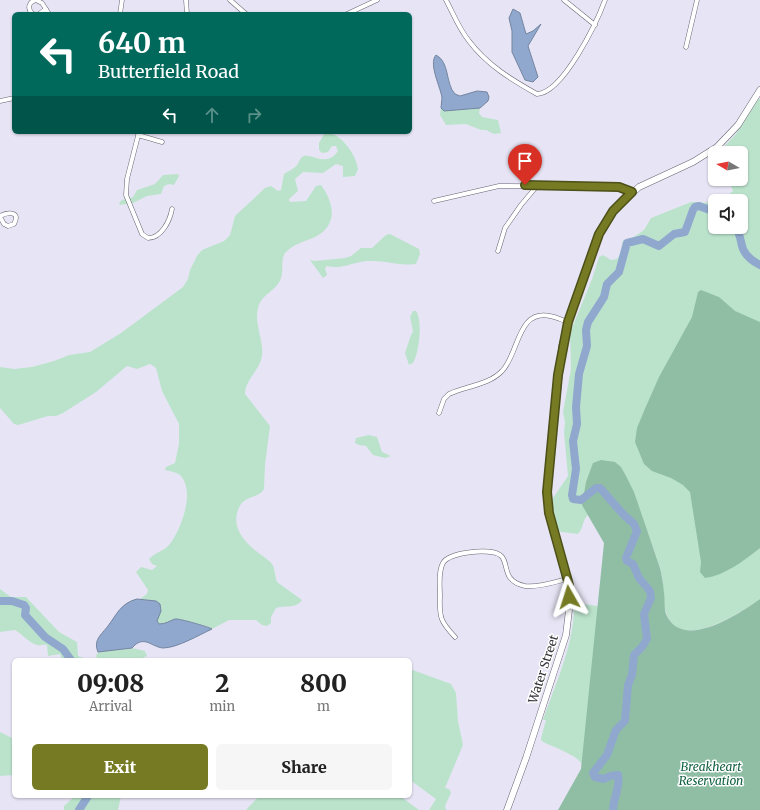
<!DOCTYPE html>
<html lang="en">
<head>
<meta charset="utf-8">
<style>
  :root { --surface:#fff; --page:#f6f6f6; --text:#222; --muted:#767676; --accent:#757a23 }
  body { margin:0; font-family:Merriweather,serif; background:var(--page); color:var(--text); height:100vh; display:flex; flex-direction:column; font-size:15px; white-space:nowrap }
  * { box-sizing:border-box; margin:0 }
  p { font-size:13px; color:var(--muted) }
  .icon { flex:none; width:22px; height:22px; fill:none; stroke:currentColor; stroke-width:2; stroke-linecap:round; stroke-linejoin:round }
  .map { position:relative; flex:1; overflow:hidden }
  .panel { position:absolute; left:12px; top:658px; width:400px; height:140px; display:flex; flex-direction:column; background:var(--surface); border-radius:6px; box-shadow:0 1px 3px #0004 }
  .panel>* { flex:none }
  .top-card { position:absolute; left:12px; top:12px; width:400px; height:122px; border-radius:6px; box-shadow:0 1px 3px #0004; background:#00695c; color:#fff; overflow:hidden }
  .needle { width:26px; rotate:279deg }
  .fabs { position:absolute; left:708px; top:146px; display:grid; gap:8px }
  .fabs a { display:grid; place-items:center; width:40px; height:40px; border-radius:6px; background:var(--surface); box-shadow:0 1px 3px #0004; font-size:20px }
  .pin { position:absolute; display:grid; place-items:center; width:34px; height:34px; color:#fff; margin:-41px -17px; border-radius:50% 50% 50% 0; rotate:-45deg; box-shadow:0 0 4px #0007 }
  .pin .icon { rotate:45deg }
  .me { position:absolute; width:44px; margin:-22px; rotate:354deg; stroke-linejoin:round; filter:drop-shadow(0 0 3px #0008) }
  .turn { display:flex; align-items:center; gap:14px; height:84px; padding:0 20px; font-size:18px }
  .turn .icon { width:52px; height:52px; stroke-width:2.5 }
  .turn b { display:block; font-size:28px; line-height:34px }
  .lanes { display:flex; align-items:center; height:38px; padding:0 20px; background:#0003; justify-content:center; gap:20px; direction:ltr }
  .lanes .off { opacity:.35 }
  .eta { display:flex; justify-content:space-evenly; align-items:center; height:68px; text-align:center }
  .eta b { font-size:24px; font-weight:800; line-height:28px }
  .primary-button { display:flex; gap:8px; margin-top:auto; padding:8px 20px }
  .primary-button a { flex:1; height:46px; border-radius:6px; background:var(--accent); color:#fff; font-size:16px; font-weight:800; line-height:46px; text-align:center }
  .primary-button a+a { background:var(--page); color:var(--text) }
  .map>svg:first-child { display:block }
</style>
</head>
<body>
<div class="map">
<svg width="760" height="810" viewBox="0 0 760 810">
  <rect width="100%" height="100%" fill="#e7e5f5"/>
  <path fill="#bbe3cc" d="M758 99H760V599C740 613 678 654 666 612 662 601 664 587 662 576 658 558 650 541 644 523L640 560 760 810 579 774C580 771 582 767 582 765 580 756 551 746 543 742L541 740V738L546 720H543C556 682 575 643 574 603L598 606 611 553 589 514C582 519 584 528 578 534L562 532 557 530 552 504 553 498 568 476 564 433 565 422 563 412 571 369 570 333 592 279 599 257 603 255 611 260 617 259 620 254 623 240 631 239 644 230 651 218 691 202 715 203V227H741V201H721L733 191 729 179H741V153H719V152L736 134Z
    M477 107 480 108 479 113 482 117 498 120 501 133 494 134 486 130H481L466 124 446 125 440 115 441 108 450 110Z
    M330 133C343 136 357 157 358 169L355 176 343 177V166L336 164 323 173 303 172 295 179 298 191 289 199V201L291 202 306 201 316 186 321 185C328 194 334 208 331 219 324 242 301 237 286 252 280 258 284 270 281 278 277 291 261 294 258 308 254 324 264 340 262 356 260 370 245 380 245 394L270 426 265 465 264 489C260 497 247 496 241 504 228 525 244 542 260 554 264 557 269 560 272 564 275 568 275 577 277 582L302 600C296 609 285 605 276 608L271 617V623L267 626 262 625 256 620H229L212 629C209 626 179 619 175 619 169 620 167 624 159 624L157 621 161 607 156 601 140 599 147 594 148 590 136 572 141 567 152 570 157 566 152 564 149 559C154 553 164 551 169 545 181 530 196 491 180 475 175 472 170 471 165 470L166 467 175 463 179 444V424L162 391 156 368 150 364 137 369 127 366 96 392 63 413 56 416H48L18 425 14 424 0 408V367L14 369 32 367 54 361 69 355 90 352 121 333 183 287 188 279 190 270 197 256 202 250 224 241 230 235 235 216 265 188 271 186 278 191 281 190 284 174C288 171 294 169 297 165 299 163 300 158 302 157 310 151 326 169 338 151L336 146H332L328 152 322 153 319 150V143L324 134Z
    M178 174 179 176 174 185 169 184 164 186 161 194 147 196 133 203 120 205 119 203 122 200 133 197 137 190 155 184 163 175Z
    M390 234 419 249 420 254 416 264C400 266 384 260 367 261 354 262 340 270 327 266L325 268 327 275 323 278 310 260 315 261 345 258 351 256 361 248H372L386 235Z
    M413 311H416C423 320 419 354 413 363L409 365 405 353C408 345 409 339 413 331L410 317Z
    M369 435 377 437 382 452 391 456 385 458 373 455 366 446 359 445 355 443 356 438Z
    M0 589 11 597H26L59 632 77 642 78 656 89 660H62L60 654 48 656 47 645C43 644 40 646 37 645 28 642 22 634 15 630L0 632Z
    M132 648 145 651 147 656 138 660H98L96 656 98 652Z
    M410 669 451 684 456 693 458 721 463 745 445 788 449 789 451 793 445 806 446 810H429L436 799 410 780Z
    M0 732 14 739V775L0 776Z
    M75 796H121L118 810H64V806Z
    M259 796H400L419 810H246Z"/>
  <path fill="#90bea5" d="M701 290 719 297 735 311 760 322V548C743 561 726 575 705 578L700 572 701 562 690 492 683 485 671 478 652 471 644 464 635 442 637 428 644 411 659 377 692 317 698 292Z
    M601 460 615 462 621 467 626 476 634 492 659 565C662 574 663 583 664 593 665 599 664 608 666 614 682 652 739 614 760 599V810H558L581 769 604 543 582 505 586 482 593 463Z"/>
  <path fill="#90a8cd" stroke="#7485a1" d="M513 9 520 13 526 34 533 31 541 24 528 46 538 77 533 82 525 80 512 52V31L509 18Z
    M436 55C450 62 445 83 455 94L460 96 477 91 487 92 489 97 488 101 480 108 444 111 441 108C441 105 442 101 442 98 441 88 428 64 436 55Z
    M137 599 156 601 160 604 161 611 157 621 159 624C166 624 169 621 175 619 178 618 209 627 212 629 199 635 177 648 163 648 151 647 144 634 132 648L98 652C93 640 101 635 108 626 117 614 121 603 137 599Z"/>
  <g fill="none" stroke-linecap="round" stroke-linejoin="round">
    <path stroke="#90a8cd" stroke-width="8" d="M735 227C741 234 740 241 743 249 746 256 754 262 760 265
      M0 601H12L24 605 26 608 25 615 45 637 63 649 71 660
      M79 810 88 796
      M613 810C613 799 621 785 618 775L610 776 604 779 595 777 593 773 607 755 616 730 625 721 628 685 632 675 634 655 642 647 647 639 644 614 651 598 650 591 639 578 633 564 627 561 626 558 637 531 634 524 623 514 600 488H596L581 500 573 499 572 495 576 469 573 441 577 424 576 407 579 374 587 346 586 330 588 322 604 297 607 284 619 272 627 243 643 239 659 246 674 234 685 232 693 210 695 207 699 206 715 212"/>
    <defs>
      <path id="minor" d="M186 0 187 14
        M230 0 246 14
        M446 0C453 13 459 29 469 41 487 65 512 80 537 94 563 93 597 22 605 0
        M564 0 595 25
        M33 14C27 9 28 2 36 0L42 3 49 14
        M39 14 46 9
        M120 14 122 0
        M347 14 377 0
        M686 47 697 0
        M0 101 14 98
        M139 132 127 179 126 195 142 234 148 238C162 238 170 220 172 209
        M138 135 162 142
        M434 201 499 186 619 187 632 192
        M0 216C8 212 21 211 14 224L8 226 4 224 0 217
        M498 251 505 228 521 205 537 186
        M439 413 444 399 449 394C466 386 489 385 502 371 519 354 517 309 550 316 556 317 562 320 568 322
        M455 637C441 622 439 618 440 596 440 586 438 572 443 563 449 552 490 548 500 555 510 561 500 581 525 586 538 588 555 582 567 579"/>
      <path id="primary" d="M507 810 526 758 566 635 569 610V585L549 513 547 492 562 346 571 312 602 228 617 207 639 187 693 162 717 147 738 125 760 90"/>
    </defs>
    <use href="#minor" stroke="#666471" stroke-width="5"/>
    <use href="#primary" stroke="#666471" stroke-width="7"/>
    <use href="#minor" stroke="#fff" stroke-width="4"/>
    <use href="#primary" stroke="#fff" stroke-width="6"/>
  </g>
  <g fill="none" stroke-linecap="round" stroke-linejoin="round">
    <defs>
      <path id="route" d="M525 185 619 187 632 192 613 211 599 234 568 322 558 375 547 492 549 513 569 585V597"/>
    </defs>
    <use href="#route" stroke="#4c4f17" stroke-width="10"/>
    <use href="#route" stroke="#757a23" stroke-width="7"/>
  </g>
  <g text-anchor="middle" dominant-baseline="central" stroke-width="3" stroke-linejoin="round" paint-order="stroke">
    <g font-size="12" fill="#343339" stroke="#fff">
      <text transform="translate(543 669) rotate(-72)">Water Street</text>
    </g>
    <g font-size="12" font-style="italic" fill="#105f3f" stroke="#fff">
      <text x="711" y="766">Breakheart<tspan x="711" dy="14">Reservation</tspan></text>
    </g>
  </g>
</svg>
<div class="fabs">
<a><svg class="needle" viewBox="-14 -14 28 28"><path d="M0-13l5 13h-10z" fill="#e53935"/><path d="M0 13l5-13h-10z" fill="#767676"/></svg></a>
<a><svg class="icon" aria-label="sound" viewBox="0 0 24 24"><path d="M4 9h4l5-4v14l-5-4H4zM17 9q2 3 0 6"/></svg></a>
</div>
<div class="pin" style="left:525px;top:185px;background:#d93025"><svg class="icon" aria-label="arrive" viewBox="0 0 24 24"><path d="M6 21V4h12l-3 4 3 4H6"/></svg></div>
<svg class="me" style="left:569px;top:597px" viewBox="-20 -20 40 40"><path d="M0-17L14 15 0 8-14 15z" fill="#757a23" stroke="#fff" stroke-width="4"/></svg>
<div class="top-card">
<div class="turn"><svg class="icon" aria-label="left" viewBox="0 0 24 24"><path d="M17 20v-9H6M10 6l-5 5 5 5"/></svg><div><b>640 m</b>Butterfield Road</div></div>
<div class="lanes"><svg class="icon" aria-label="left" viewBox="0 0 24 24"><path d="M17 20v-9H6M10 6l-5 5 5 5"/></svg><svg class="icon off" aria-label="ahead" viewBox="0 0 24 24"><path d="M12 20V5M6 11l6-6 6 6"/></svg><svg class="icon off" aria-label="right" viewBox="0 0 24 24"><path d="M7 20v-9h11M14 6l5 5-5 5"/></svg></div>
</div>
<section class="panel">
<div class="eta">
<div><b>09:08</b><p>Arrival</p></div>
<div><b>2</b><p>min</p></div>
<div><b>800</b><p>m</p></div>
</div>
<div class="primary-button"><a>Exit</a><a>Share</a></div>
</section>
</div>
</body>
</html>
